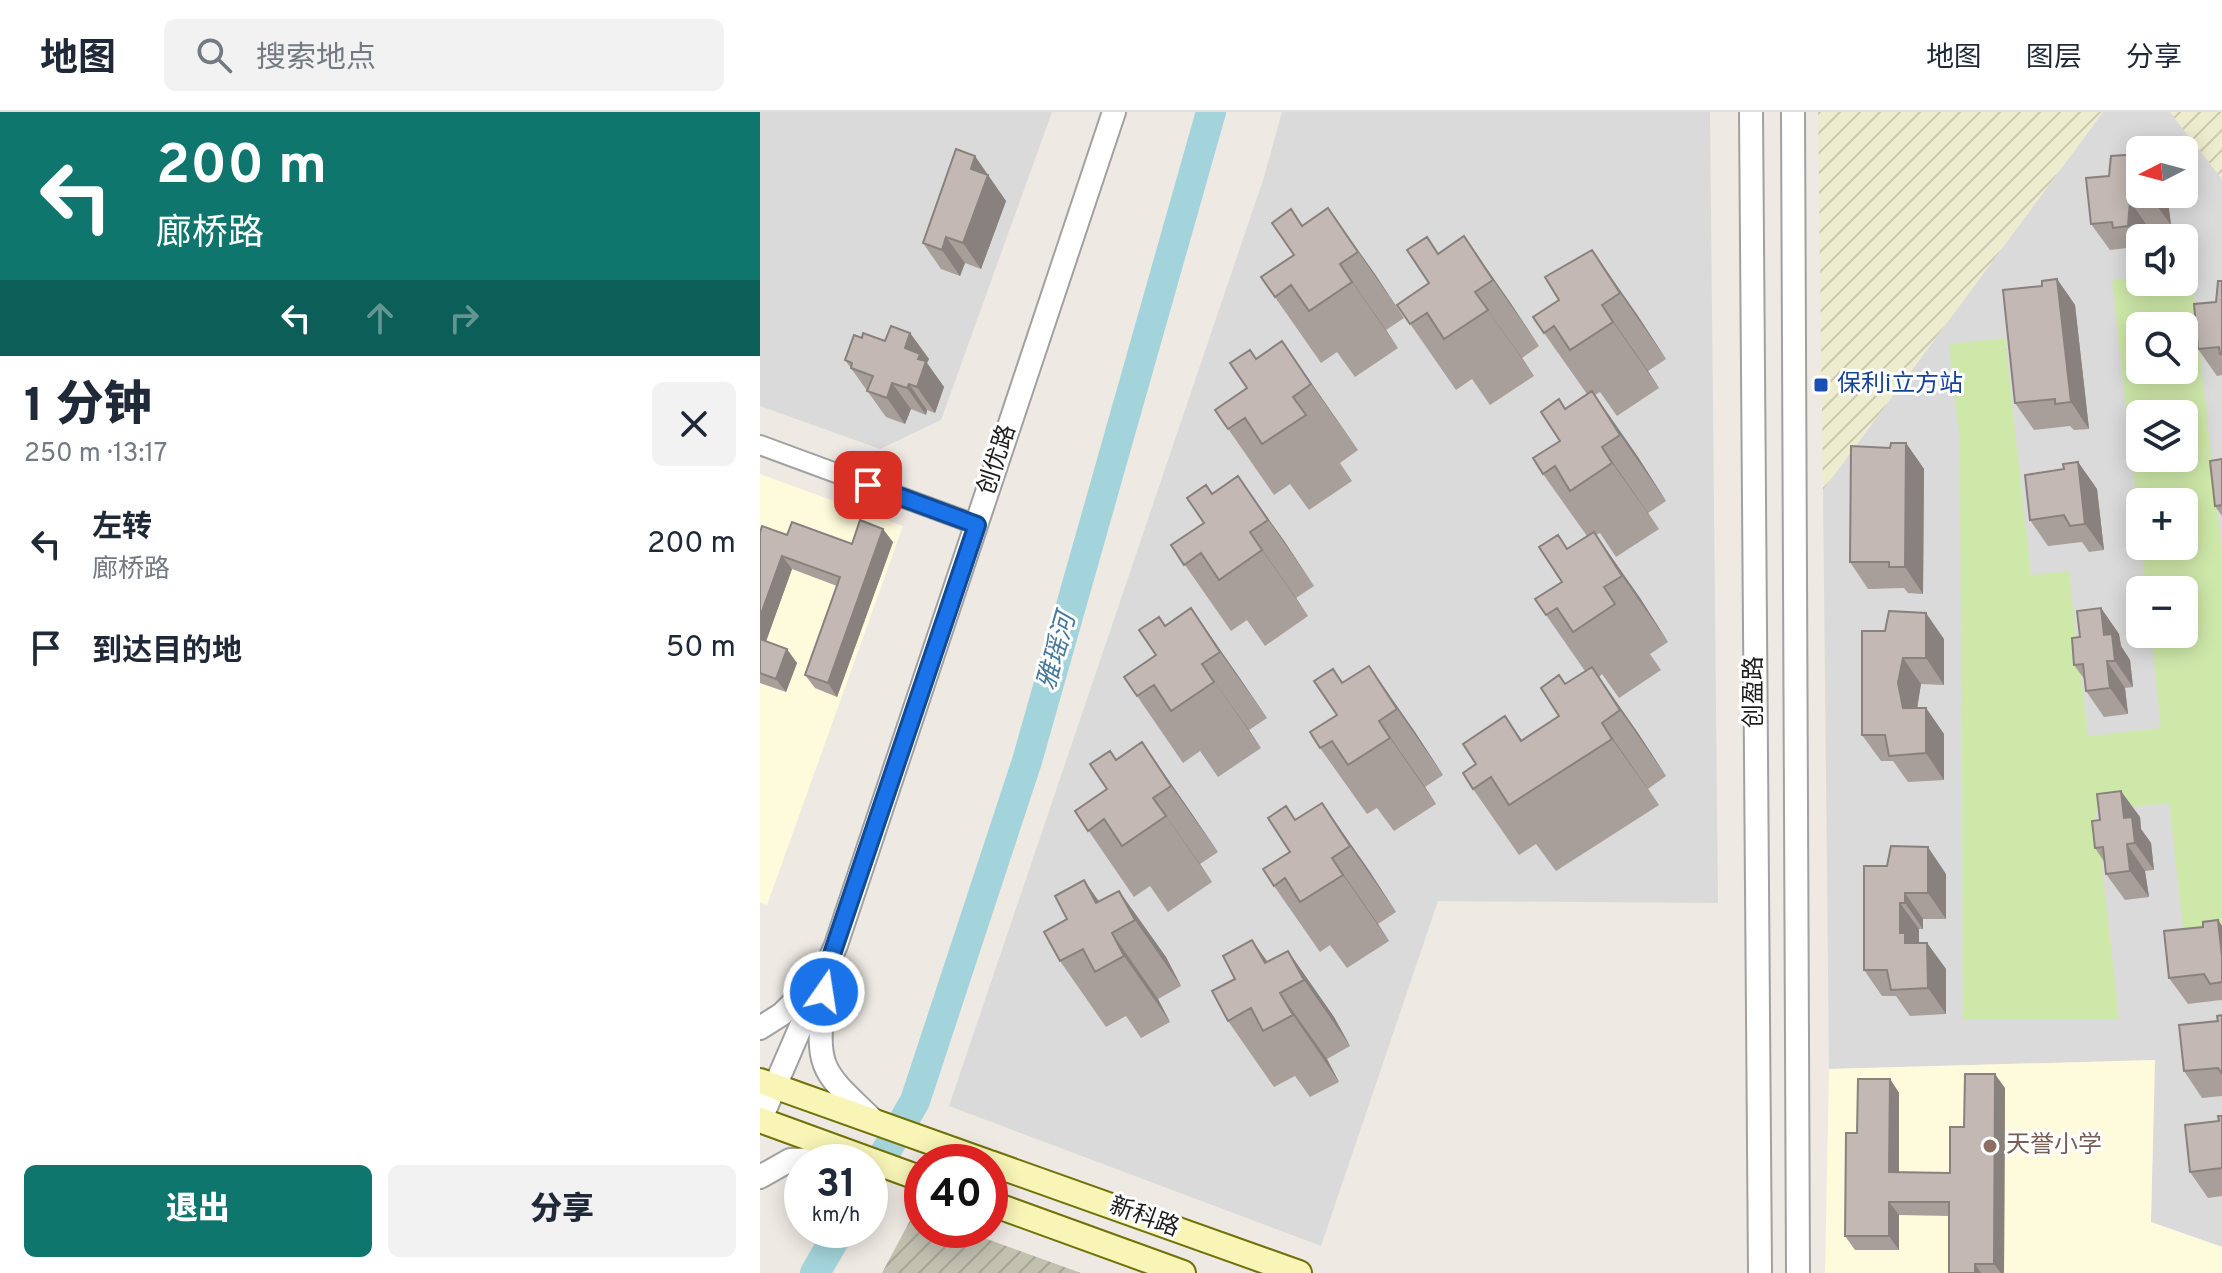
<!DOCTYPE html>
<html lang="zh">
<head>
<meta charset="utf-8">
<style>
  :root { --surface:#fff; --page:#f2f2f3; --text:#1f2937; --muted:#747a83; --line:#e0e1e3; --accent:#0f766e }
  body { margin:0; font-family:Overpass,"Noto Sans SC",sans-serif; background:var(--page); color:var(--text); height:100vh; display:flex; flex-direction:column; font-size:30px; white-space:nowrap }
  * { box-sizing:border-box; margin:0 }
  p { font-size:26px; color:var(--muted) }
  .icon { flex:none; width:44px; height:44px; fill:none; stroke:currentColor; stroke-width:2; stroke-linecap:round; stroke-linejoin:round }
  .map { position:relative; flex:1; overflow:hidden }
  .panel { display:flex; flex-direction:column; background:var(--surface); width:760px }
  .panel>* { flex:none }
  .banner { background:#0f766e; color:#fff; overflow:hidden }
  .needle { width:52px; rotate:264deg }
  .fabs { position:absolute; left:1366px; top:24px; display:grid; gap:16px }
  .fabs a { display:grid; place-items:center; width:72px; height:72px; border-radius:12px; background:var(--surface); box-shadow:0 4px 20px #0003; font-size:40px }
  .speed { position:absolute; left:24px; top:1032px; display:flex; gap:16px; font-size:40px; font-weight:700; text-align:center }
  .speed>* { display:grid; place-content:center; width:104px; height:104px; border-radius:50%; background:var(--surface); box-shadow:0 4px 20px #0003; line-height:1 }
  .speed small { font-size:20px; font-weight:400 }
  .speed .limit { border:12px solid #d22; background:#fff; color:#111 }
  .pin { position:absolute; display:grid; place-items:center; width:68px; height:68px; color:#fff; margin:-34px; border-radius:16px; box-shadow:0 4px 12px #0006 }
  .me { position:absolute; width:88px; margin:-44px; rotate:13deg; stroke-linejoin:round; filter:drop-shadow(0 0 6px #0008) }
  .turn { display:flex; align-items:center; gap:28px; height:168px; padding:0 24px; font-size:36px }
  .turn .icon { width:104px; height:104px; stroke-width:2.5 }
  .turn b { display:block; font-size:56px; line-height:68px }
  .lanes { display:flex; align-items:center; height:76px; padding:0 24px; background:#0003; justify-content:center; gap:40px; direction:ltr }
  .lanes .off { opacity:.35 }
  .round { display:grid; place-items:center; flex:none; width:84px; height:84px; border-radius:12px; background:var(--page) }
  .overview { display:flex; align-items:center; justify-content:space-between; height:136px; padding:0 24px }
  h1 { font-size:48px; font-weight:800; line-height:60px }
  .primary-button { display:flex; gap:16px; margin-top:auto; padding:16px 24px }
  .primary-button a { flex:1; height:92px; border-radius:12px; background:var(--accent); color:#fff; font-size:32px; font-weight:800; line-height:92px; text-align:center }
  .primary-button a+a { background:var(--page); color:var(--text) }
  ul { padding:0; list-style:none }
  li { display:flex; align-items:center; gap:24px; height:104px; padding:0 24px }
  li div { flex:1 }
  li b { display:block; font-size:30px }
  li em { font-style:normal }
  header { display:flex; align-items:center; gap:48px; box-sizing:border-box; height:112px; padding:0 40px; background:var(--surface); border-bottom:2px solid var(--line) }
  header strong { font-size:38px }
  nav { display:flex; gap:44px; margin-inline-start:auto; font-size:28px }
  .search { width:560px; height:72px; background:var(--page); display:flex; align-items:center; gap:20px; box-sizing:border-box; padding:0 28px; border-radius:12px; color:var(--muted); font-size:30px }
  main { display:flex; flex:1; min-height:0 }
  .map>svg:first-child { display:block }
</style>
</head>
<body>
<header>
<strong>地图</strong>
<div class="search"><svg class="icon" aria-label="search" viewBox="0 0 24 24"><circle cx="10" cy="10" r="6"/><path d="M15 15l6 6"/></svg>搜索地点</div>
<nav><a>地图</a><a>图层</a><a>分享</a></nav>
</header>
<main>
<section class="panel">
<div class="banner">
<div class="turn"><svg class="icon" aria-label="left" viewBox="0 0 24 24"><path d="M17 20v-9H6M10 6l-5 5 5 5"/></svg><div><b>200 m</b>廊桥路</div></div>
<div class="lanes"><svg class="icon" aria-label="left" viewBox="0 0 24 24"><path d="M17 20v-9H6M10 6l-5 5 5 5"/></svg><svg class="icon off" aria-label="ahead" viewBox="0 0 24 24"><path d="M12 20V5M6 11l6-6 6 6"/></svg><svg class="icon off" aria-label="right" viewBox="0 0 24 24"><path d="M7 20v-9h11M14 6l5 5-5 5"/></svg></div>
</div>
<div class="overview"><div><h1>1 分钟</h1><p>250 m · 13:17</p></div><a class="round"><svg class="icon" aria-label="close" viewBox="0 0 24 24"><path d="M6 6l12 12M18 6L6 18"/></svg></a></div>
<ul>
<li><svg class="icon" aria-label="left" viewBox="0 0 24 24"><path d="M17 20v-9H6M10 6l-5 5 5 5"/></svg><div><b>左转</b><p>廊桥路</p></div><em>200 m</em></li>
<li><svg class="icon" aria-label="arrive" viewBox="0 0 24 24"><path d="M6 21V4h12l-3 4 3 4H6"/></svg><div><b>到达目的地</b></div><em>50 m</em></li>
</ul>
<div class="primary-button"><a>退出</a><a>分享</a></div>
</section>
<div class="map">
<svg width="1462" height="1161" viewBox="0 0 1462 1161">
  <defs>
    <pattern id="construction-furrows" width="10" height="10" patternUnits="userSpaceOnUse" patternTransform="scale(2)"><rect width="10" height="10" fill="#c2c0af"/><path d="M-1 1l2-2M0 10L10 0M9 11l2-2" fill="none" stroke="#a6a596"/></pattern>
    <pattern id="farmland-furrows" width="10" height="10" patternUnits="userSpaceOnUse" patternTransform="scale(2)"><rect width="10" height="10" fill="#edecce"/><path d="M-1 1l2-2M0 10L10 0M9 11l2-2" fill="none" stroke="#cbcab0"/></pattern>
  </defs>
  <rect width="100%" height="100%" fill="#eee9e3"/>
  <path fill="#dbdada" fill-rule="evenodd" d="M0 0H292L181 308 120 337 0 294Z
    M522 0H950L958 791 678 789 561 1134 189 994 504 65Z
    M1343 0H1410L1462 67V1135L1391 1110 1394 948 1069 957 1063 378ZM1380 38H1424V82H1380ZM1380 126H1424V170H1380ZM1380 214H1424V258H1380ZM1380 302H1424V346H1380ZM1380 390H1424V434H1380ZM1380 478H1424V522H1380Z"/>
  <path fill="#fefbdc" d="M0 362 143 414 7 793 0 790Z
    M1395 948 1391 1110 1462 1135V1161H1065L1069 957Z"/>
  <path fill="url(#construction-furrows)" d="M154 1101 162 1103V1118H202L321 1161H122Z"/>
  <path fill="url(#farmland-furrows)" d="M1058 0H1343L1063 378Z
    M1410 0H1462V67Z"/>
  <path fill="#cee8a9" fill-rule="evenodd" d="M1431 159 1462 442V819L1424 823 1409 691 1336 699 1359 908H1203L1200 333 1189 232 1245 226 1271 463 1309 459 1328 624 1401 616 1391 522H1424V478H1386L1381 434H1424V390H1380V422L1352 168 1380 165V170H1424V160ZM1380 214H1424V258H1380ZM1380 302H1424V346H1380Z"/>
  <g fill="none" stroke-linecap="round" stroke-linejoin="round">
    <path stroke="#a4d4db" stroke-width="30" d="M110 1067 155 989 267 649 451 0
      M55 1161 80 1118"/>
    <defs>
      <path id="minor" d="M0 333 217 413"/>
      <path id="tertiary" d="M991 0 1000 1161
        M1033 0 1038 1161
        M64 885C55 958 62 959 114 1009
        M0 916 22 902 60 864
        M0 1009 76 833 354 0
        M0 1065 30 1048 98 1046"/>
      <path id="secondary" d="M0 969 227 1050
        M0 1008 162 1067
        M230 1051 539 1161
        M230 1091 423 1161"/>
    </defs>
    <use href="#minor" stroke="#a1a1a1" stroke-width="22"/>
    <use href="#tertiary" stroke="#a1a1a1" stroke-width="26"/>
    <use href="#secondary" stroke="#707107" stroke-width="28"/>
    <use href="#minor" stroke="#fff" stroke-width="18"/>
    <use href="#tertiary" stroke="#fff" stroke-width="22"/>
    <use href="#secondary" stroke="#f8f5b7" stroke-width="24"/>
  </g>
  <path fill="#a89e9a" d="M1326 66 1407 82 1411 113 1388 115 1380 126V141L1371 142 1367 136 1350 138 1331 112Z
    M234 70 233 71 246 89 221 157 205 151 200 164 181 157 163 131Z
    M568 96 644 206 626 218 638 236 595 265 577 240 561 251 501 165 534 143 543 114Z
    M704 124 779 234 762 246 774 264 730 293 712 267 696 278 637 193 669 171Z
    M832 138 878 204 906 247 888 259 899 276 857 304 840 280 835 283 878 345 906 389 888 401 899 417 856 445 840 421 836 423 880 486 908 530 890 542 901 558 859 586 842 562 839 565 878 621 906 664 888 677 899 693 796 759 776 732 759 743 713 677 716 652 745 604 762 628 799 604 806 572 825 559 786 503 802 470 808 437 827 424 783 362 800 329 806 296 827 282 784 221 799 188Z
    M1297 167 1315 193 1329 317 1314 318 1310 314 1274 318 1255 291 1282 174Z
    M1462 169V263L1457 264 1438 237 1456 190Z
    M150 221 169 247 167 251 184 275 175 301 167 298 166 303 151 297 145 312 126 305 85 248 125 229Z
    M522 229 598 338 580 351 592 369 549 398 530 372 514 383 455 298 487 276 496 247Z
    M1146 331 1164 357 1163 482 1148 481 1144 476 1108 477 1090 450 1130 336Z
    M1462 347V404L1455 394Z
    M1318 350 1337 377 1344 438 1329 440 1322 430 1288 434 1270 408 1304 357Z
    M478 364 554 474 536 486 548 504 505 534 487 508 471 519 411 433 444 411 452 382Z
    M0 421 27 423 92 432 133 430 77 585 55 576 45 563 77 474 32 457 6 529 37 551 26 580 0 571Z
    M431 496 507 606 489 618 501 636 458 665 440 639 423 651 364 565 396 543 405 514Z
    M1341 496 1359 522 1361 534 1370 548 1373 575 1365 576 1368 602 1344 605 1326 579 1325 568 1314 553 1320 525Z
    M1102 519 1184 527V573L1161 572 1157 596H1166L1184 622V668L1148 670 1133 649H1121L1102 623Z
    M609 554 655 620 683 663 665 675 676 692 634 719 617 696 607 702 560 636 577 603 573 557 583 570Z
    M382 630 458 740 440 752 452 770 408 800 390 774 374 785 315 699 347 677 356 648Z
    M562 691 608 757 636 800 618 812 629 829 587 856 570 833 560 840 514 774 530 740 536 708Z
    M1380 705 1381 717 1391 731 1394 758 1385 759 1389 785 1365 788 1346 762 1345 751 1335 736Z
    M1127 754 1186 762V807H1163V817H1159V831H1167L1186 857V902L1150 904 1136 884H1122L1104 858Z
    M324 768 339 790 359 779 406 845 421 874 398 887 410 910 381 926 366 904 346 915 300 849 307 807Z
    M1458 808 1462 814V889L1461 888 1428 892 1409 866 1443 815Z
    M528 839 574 905 590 934 567 947 579 970 550 985 535 964 514 975 468 909 507 850Z
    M1462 903V984L1442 986 1424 959Z
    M1130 967 1139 981V1060L1190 1061 1204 1015 1245 976 1244 1161H1189V1104L1139 1103V1138H1095L1085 1124 1097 1021Z
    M1462 1004V1084L1448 1086 1430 1060Z"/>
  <path fill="#88817d" d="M215 44 246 89 221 157 203 131 211 57Z
    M1392 82H1407L1411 113 1392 87Z
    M1370 89 1388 115 1387 126H1380V131L1368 114Z
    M568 96 615 162 644 206 598 140Z
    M704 124 750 190 779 234 733 168Z
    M186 125 205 151 200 164 182 138Z
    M832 138 878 204 906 247 860 181Z
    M580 152 626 218 638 236 592 170Z
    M1297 167 1315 193 1329 317 1311 290Z
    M715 180 762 246 774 264Z
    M842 193 888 259 899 276 853 210Z
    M150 221 169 247 167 251 184 275 175 301 157 275 145 236Z
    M522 229 568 295 598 338 551 272Z
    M132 271 151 297 145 312 127 286Z
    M149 272 167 298 166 303 147 276Z
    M832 279 878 345 906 389 860 323Z
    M1146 331 1164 357 1163 482 1145 455Z
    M842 335 888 401 899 417 852 351Z
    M1318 350 1337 377 1344 438 1325 412Z
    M478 364 525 430 554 474 508 408Z
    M123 417 133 430 77 585 68 571Z
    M490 420 536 486 548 504 502 438Z
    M834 420 880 486 908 530 862 464Z
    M22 444 32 457 3 538 0 534V505Z
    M431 496 477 562 507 606 460 540Z
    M1341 496 1359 522 1361 534 1370 548 1373 575 1355 549 1344 523Z
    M1166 501 1184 527V573L1166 546Z
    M27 537 37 551 26 580 16 567Z
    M1143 546 1161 572 1157 597 1143 596 1138 571Z
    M1347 549 1365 576 1368 602 1350 576Z
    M442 552 489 618 501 636Z
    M609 554 655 620 683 663 637 597Z
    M832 555 878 621 906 664 860 598Z
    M1166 596 1184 622V668L1166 641Z
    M619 609 665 675 676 692 630 626Z
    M842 611 888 677 899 693 852 627Z
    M382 630 428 696 458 740 411 674Z
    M1361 679 1380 705 1381 717 1391 731 1394 758 1375 731 1364 706Z
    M393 686 440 752 452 770Z
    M562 691 608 757 636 800 590 734Z
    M1367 732 1385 759 1389 785 1370 759Z
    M1168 735 1186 762V807L1168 781Z
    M572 746 618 812 629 829 583 763Z
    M324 768 358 817 336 791Z
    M359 779 406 845 421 874 375 808Z
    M1145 781 1163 807V817L1145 791Z
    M1140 791 1159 817V841L1145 831 1140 821Z
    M1458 808 1462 814V845Z
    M352 821 398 887 410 910 364 844Z
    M492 828 527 877 505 851Z
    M1167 831 1186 857V902L1168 876Z
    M528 839 574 905 590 934 544 868Z
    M520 881 567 947 579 970 533 903Z
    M1235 962 1245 976 1244 1161H1241L1234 1152Z
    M1130 967 1139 981V1074L1129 1060Z
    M1129 1090 1139 1103V1138L1129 1124Z
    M1215 1152 1221 1161H1215Z"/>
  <path fill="#c3b8b3" stroke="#88817d" stroke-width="2" d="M196 37 215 44 211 57 228 63 203 131 186 125 182 138 163 131Z
    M1380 42V82H1392V87L1370 89 1368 114 1353 116 1352 110 1331 112 1326 66 1349 64 1351 44Z
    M568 96 598 140 580 152 592 170 549 199 531 173 515 185 501 165 534 143 512 111 531 97 542 114Z
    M704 124 733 168 715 180 728 198 684 227 667 201 650 212 637 193 669 171 647 138 667 125 678 142Z
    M832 138 860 181 842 193 853 210 810 238 794 214 784 221 773 205 799 188 785 165Z
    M1297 167 1311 290 1295 292V287L1255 291 1243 178 1282 174V169Z
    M1458 169H1462V242H1460L1459 235 1438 237 1434 192 1456 190Z
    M131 214 150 221 145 236 160 242 158 247 166 249 157 275 149 272 147 276 132 271 127 286 107 279 113 264 91 256 92 251 85 248 94 223 102 226 103 221 125 229Z
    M522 229 551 272 533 285 546 303 502 332 485 306 468 317 455 298 487 276 470 251 490 238 496 247Z
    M832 279 860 323 842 335 852 351 810 379 795 354 783 362 773 346 800 329 781 300 799 287 805 297Z
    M1131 331H1146L1145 455H1129V450H1090L1091 334 1130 336Z
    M1462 347V393L1455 394 1450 349Z
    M1318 350 1325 412 1310 414 1304 403 1270 408 1265 363 1304 357 1303 352Z
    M478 364 508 408 490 420 502 438 459 468 441 441 424 453 411 433 444 411 427 386 446 373 452 382Z
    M100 408 123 417 68 571 45 563 80 465 22 444 0 505V421L2 414 27 423 32 410 92 432Z
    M834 420 862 464 844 475 855 492 813 520 797 496 786 503 775 487 802 470 779 435 798 423 807 437Z
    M431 496 460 540 442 552 454 570 411 599 394 573 377 584 364 565 396 543 379 518 399 505 405 514Z
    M1341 496 1344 523 1352 522 1355 549H1347L1350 576 1326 579 1323 552 1314 553 1312 526 1320 525 1317 499Z
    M1129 499 1166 501V546H1143L1138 571 1143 596H1166V641L1129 644 1125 623H1102V519H1125Z
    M0 527 27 537 16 567 0 561Z
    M609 554 637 597 619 609 630 626 588 653 572 629 560 636 550 620 577 603 554 569 573 557 582 571Z
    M832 555 860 598 842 611 852 627 749 693 731 665 713 677 703 661 716 652 703 632 745 604 761 629 799 604 781 576 799 563 805 572Z
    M382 630 411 674 393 686 406 704 362 734 344 707 328 719 315 699 347 677 330 652 350 639 356 648Z
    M1361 679 1364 706 1372 705 1375 731 1367 732 1370 759 1346 762 1343 735 1335 736 1332 709 1340 708 1337 682Z
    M562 691 590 734 572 746 583 763 540 790 525 766 514 774 503 757 530 740 508 706 526 694 535 708Z
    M1131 734 1168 735V781H1145V791H1140V821H1145V831H1167L1168 876 1131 878 1127 858H1104V754H1127Z
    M324 768 336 791 359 779 375 808 352 821 364 844 335 860 323 837 300 849 284 820 307 807 295 784Z
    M1458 808 1462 845V870L1450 872 1444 862 1409 866 1404 819 1443 815V810Z
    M492 828 505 851 528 839 544 868 520 881 533 903 503 919 491 896 468 909 452 879 475 867 463 844Z
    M1462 903V962L1458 956 1424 959 1419 913 1458 909 1457 904Z
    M1205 962H1235L1234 1152H1215V1161H1189V1090H1129V1124H1085L1086 1021H1097L1098 967H1130L1129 1060 1190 1061V1015H1204Z
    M1458 1004H1462V1056L1430 1060 1425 1013 1459 1009Z"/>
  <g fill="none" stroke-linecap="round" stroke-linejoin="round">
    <defs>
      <path id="route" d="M64 880 67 857 217 413 108 373"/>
    </defs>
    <use href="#route" stroke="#114b97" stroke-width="20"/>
    <use href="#route" stroke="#1a73e8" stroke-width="14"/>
  </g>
  <rect fill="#1a4fb4" stroke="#fff" stroke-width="3" x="1053" y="265" width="16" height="16" rx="4"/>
  <circle fill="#8d6e63" stroke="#fff" stroke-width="3" cx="1230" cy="1034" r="8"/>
  <g text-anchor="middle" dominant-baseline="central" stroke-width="6" stroke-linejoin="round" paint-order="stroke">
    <g font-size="24" fill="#164399" stroke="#fff" text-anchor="start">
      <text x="1077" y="273">保利i立方站</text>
    </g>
    <g font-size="24" fill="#1d1d1d" stroke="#fff">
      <text transform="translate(238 348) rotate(-72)">创优路</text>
      <text transform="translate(995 580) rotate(-90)">创盈路</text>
      <text transform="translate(384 1106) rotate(20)">新科路</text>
    </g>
    <g font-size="24" fill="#785e54" stroke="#fff" text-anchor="start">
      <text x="1246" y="1034">天誉小学</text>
    </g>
    <g font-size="26" font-style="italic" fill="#46799b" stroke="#fff">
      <text transform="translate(298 540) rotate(-74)">雅瑶河</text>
    </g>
  </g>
</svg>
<div class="fabs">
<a><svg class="needle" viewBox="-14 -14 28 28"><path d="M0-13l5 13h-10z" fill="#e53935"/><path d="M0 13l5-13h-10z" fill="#747a83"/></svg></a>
<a><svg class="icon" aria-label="sound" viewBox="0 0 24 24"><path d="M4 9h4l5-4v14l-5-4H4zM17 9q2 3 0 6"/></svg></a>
<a><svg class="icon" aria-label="search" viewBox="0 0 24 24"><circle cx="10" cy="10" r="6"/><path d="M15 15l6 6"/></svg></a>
<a><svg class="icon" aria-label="layers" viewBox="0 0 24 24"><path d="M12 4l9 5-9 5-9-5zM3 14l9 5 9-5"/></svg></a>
<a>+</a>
<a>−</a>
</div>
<div class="speed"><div>31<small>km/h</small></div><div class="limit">40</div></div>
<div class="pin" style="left:108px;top:373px;background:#d93025"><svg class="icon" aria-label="arrive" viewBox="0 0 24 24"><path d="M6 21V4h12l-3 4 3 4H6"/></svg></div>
<svg class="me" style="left:64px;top:880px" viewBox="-20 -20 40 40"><circle r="17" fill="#1a73e8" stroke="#fff" stroke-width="3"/><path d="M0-11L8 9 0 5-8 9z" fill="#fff"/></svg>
</div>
</main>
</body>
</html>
